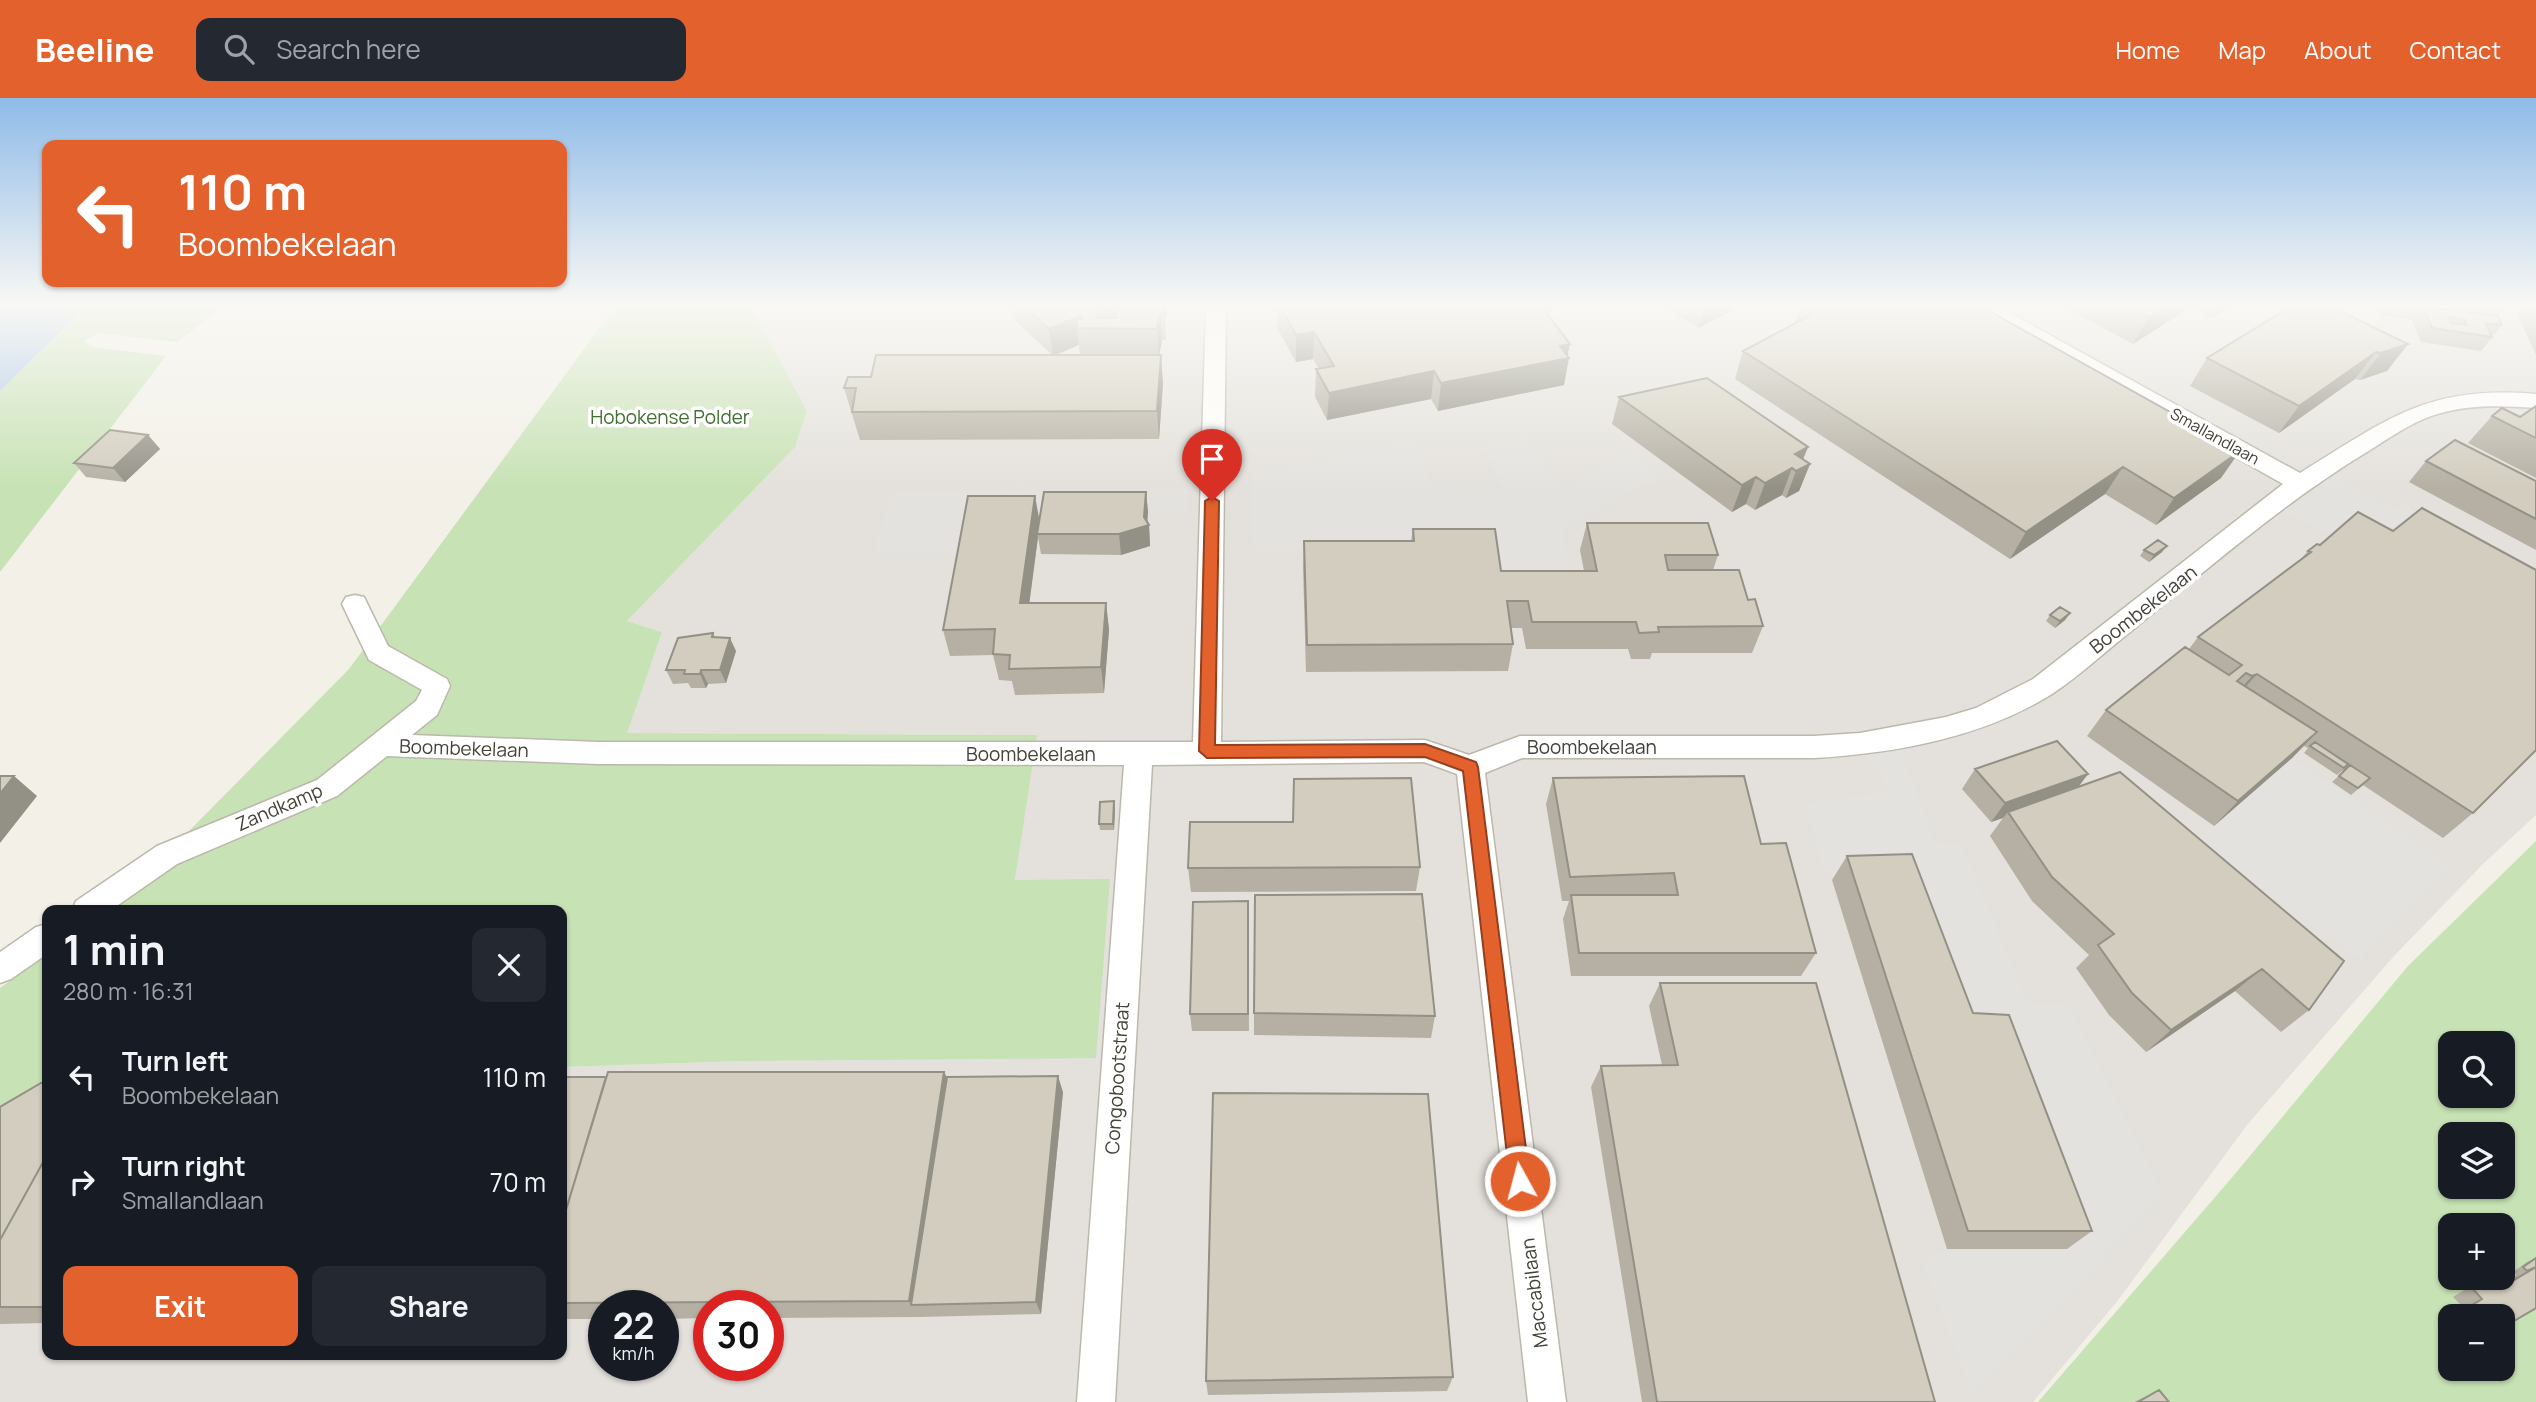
<!DOCTYPE html>
<html lang="en">
<head>
<meta charset="utf-8">
<style>
  :root { --surface:#171b24; --page:#242831; --text:#f1f3f6; --muted:#9ea1a6; --accent:#e3612d }
  body { margin:0; font-family:Manrope,sans-serif; background:var(--page); color:var(--text); height:100vh; display:flex; flex-direction:column; font-size:26px; white-space:nowrap }
  * { box-sizing:border-box; margin:0 }
  p { font-size:23px; color:var(--muted) }
  .icon { flex:none; width:38px; height:38px; fill:none; stroke:currentColor; stroke-width:2; stroke-linecap:round; stroke-linejoin:round }
  .map { position:relative; flex:1; overflow:hidden }
  .details { position:absolute; left:42px; top:807px; width:525px; height:455px; display:flex; flex-direction:column; background:var(--surface); border-radius:14px; box-shadow:0 2px 5px #0004 }
  .details>* { flex:none }
  .top-card { position:absolute; left:42px; top:42px; width:525px; height:147px; border-radius:14px; box-shadow:0 2px 5px #0004; background:#e3612d; color:#fff; overflow:hidden }
  .tools { position:absolute; left:2438px; top:933px; display:grid; gap:14px }
  .tools a { display:grid; place-items:center; width:77px; height:77px; border-radius:14px; background:var(--surface); box-shadow:0 2px 5px #0004; font-size:35px }
  .speed { position:absolute; left:588px; top:1192px; display:flex; gap:14px; font-size:35px; font-weight:700; text-align:center }
  .speed>* { display:grid; place-content:center; width:91px; height:91px; border-radius:50%; background:var(--surface); box-shadow:0 2px 5px #0004; line-height:1 }
  .speed small { font-size:18px; font-weight:400 }
  .speed .limit { border:10px solid #d22; background:#fff; color:#111 }
  .pin { position:absolute; display:grid; place-items:center; width:60px; height:60px; color:#fff; margin:-72px -30px; border-radius:50% 50% 50% 0; rotate:-45deg; box-shadow:0 0 7px #0007 }
  .pin .icon { rotate:45deg }
  .me { position:absolute; width:77px; margin:-38px; rotate:353deg; stroke-linejoin:round; filter:drop-shadow(0 0 5px #0008) }
  .turn { display:flex; align-items:center; gap:24px; height:147px; padding:0 21px; font-size:32px }
  .turn .icon { width:91px; height:91px; stroke-width:2.5 }
  .turn b { display:block; font-size:49px; line-height:60px }
  .round { display:grid; place-items:center; flex:none; width:74px; height:74px; border-radius:14px; background:var(--page) }
  .overview { display:flex; align-items:center; justify-content:space-between; height:119px; padding:0 21px }
  h1 { font-size:42px; font-weight:700; line-height:52px }
  .action { display:flex; gap:14px; margin-top:auto; padding:14px 21px }
  .action a { flex:1; height:80px; border-radius:14px; background:var(--accent); color:#fff; font-size:28px; font-weight:700; line-height:80px; text-align:center }
  .action a+a { background:var(--page); color:var(--text) }
  ul { padding:0; list-style:none }
  li { display:flex; align-items:center; gap:21px; height:105px; padding:0 21px }
  li div { flex:1 }
  li b { display:block; font-size:26px }
  li em { font-style:normal }
  header { display:flex; align-items:center; gap:42px; box-sizing:border-box; height:98px; padding:0 35px; background:var(--accent); color:#fff }
  header strong { font-size:33px }
  nav { display:flex; gap:38px; margin-inline-start:auto; font-size:24px }
  .search { width:490px; height:63px; background:var(--page); display:flex; align-items:center; gap:18px; box-sizing:border-box; padding:0 24px; border-radius:14px; color:var(--muted); font-size:26px }
  .map>svg:first-child { display:block }
</style>
</head>
<body>
<header>
<strong>Beeline</strong>
<div class="search"><svg class="icon" aria-label="search" viewBox="0 0 24 24"><circle cx="10" cy="10" r="6"/><path d="M15 15l6 6"/></svg>Search here</div>
<nav><a>Home</a><a>Map</a><a>About</a><a>Contact</a></nav>
</header>
<div class="map">
<svg width="2536" height="1304" viewBox="0 0 2536 1304">
  <rect width="100%" height="100%" fill="#f2f0e7"/>
  <path fill="#e4e1dc" fill-rule="evenodd" d="M751 209H2536V717L2483 766 2394 858 2247 1027 2119 1201 2033 1304H0V1022L47 998V1256H562V969L744 963 1015 783 1036 637 626 635 662 534 627 523 795 349 807 313ZM604 1208H663V1267H604ZM709 1208H768V1267H709Z"/>
  <path fill="#c7e2b4" fill-rule="evenodd" d="M85 209H223L177 244 98 235 84 243 92 249 166 258 0 474V293Z
    M615 209H751L807 313 795 349 627 523 662 534 627 635 1037 637 1015 782 1110 781 1096 960 744 963 562 969V812H109L169 766 190 732 349 571Z
    M2536 743V1304H2038L2229 1083 2408 868ZM2450 945H2502V998H2450ZM2450 1036H2502V1088H2450ZM2450 1127H2502V1180H2450ZM2450 1218H2502V1270H2450Z
    M47 856V998L0 1022V890Z"/>
  <path fill="#e3e2de" d="M1524 340 1564 388 1629 355 1660 379 1562 429 1575 500H1496L1490 458 1257 452 1250 432 1252 377 1413 343 1433 388 1503 390 1483 350Z
    M2320 371 2393 412 2402 406 2536 479 2336 441 2274 408Z
    M1188 391 1187 413H1042L1040 423 969 455H874L891 393Z
    M1896 641 1935 745 1961 746 2028 906 2069 907 2163 1098 1972 1295 1922 1162 1947 1151 2067 1150 1954 937 1896 781 1832 782 1826 776 1804 706 1891 694 1860 646Z
    M2292 660 2450 768 2360 861 2195 743Z"/>
  <path fill="#a9c6e8" d="M0 209H85L0 293Z"/>
  <g fill="none" stroke-linecap="round" stroke-linejoin="round">
    <defs>
      <path id="street" d="M1206 209H1226L1221 644 1425 642 1469 657 1520 638H1814L1860 635 1946 619 1976 610 2033 581 2283 386 1977 213 1974 209H1999L2300 375C2388 321 2427 287 2536 296V310C2504 308 2473 306 2441 315 2413 322 2387 342 2362 357 2281 407 2209 470 2135 530 2108 551 2081 577 2052 596 1981 640 1896 655 1814 660H1522L1485 675 1566 1304H1528L1457 676 1424 664 1152 667 1115 1304H1077L1124 667 598 666 387 658 337 698 177 766 111 812H72L76 803 157 748 317 682 416 603 422 592 369 562 342 506 346 499 355 497 364 499 388 548 447 581 450 588 437 617 412 637 598 644H1193Z
        M47 826V856L11 881 0 885V854L36 829Z"/>
    </defs>
    <use href="#street" stroke="#bcb8ab" stroke-width="3"/>
    <use href="#street" fill="#fff" fill-rule="evenodd"/>
  </g>
  <path fill="#b5b0a3" fill-rule="evenodd" d="M1014 209H1166L1167 218 1165 219 1166 242H1162L1159 257 1163 285 1159 341 860 342 844 290 871 279 1052 257 1016 223ZM1079 247 1080 257H1055Z
    M1278 209H1552L1551 214 1547 215 1568 258 1564 287 1438 313 1431 301 1327 322 1315 299 1316 271H1319L1313 261 1296 264 1277 230Z
    M1665 209H1739L1698 230Z
    M1800 209 2221 380 2156 427 2105 396 2010 461 1735 281 1743 253 1794 227Z
    M2071 209H2229L2211 220 2191 209 2133 246 2069 212Z
    M2376 209H2506L2498 218 2502 227 2481 253 2421 244 2412 222 2379 217Z
    M2523 209H2536V257L2517 216Z
    M2408 246 2387 273 2360 282 2355 281 2279 335 2190 288 2207 260Z
    M1619 299 1808 349 1803 361 1810 366 1799 393 1786 400 1782 397 1755 412 1746 406 1732 414 1612 326Z
    M2536 308V380L2468 345 2492 318 2520 319Z
    M148 337 160 351 125 384 86 379 74 365Z
    M2426 363 2536 383V452L2409 384Z
    M1146 394 1148 414 1147 425 1149 427 1150 448 1121 457 1041 456 1038 439 1029 505H1106L1109 532 1104 595 1015 597 1012 583 999 582 993 557 950 558 943 532 1039 422Z
    M1587 425 1718 457 1713 472 1748 502 1763 528 1752 555H1652L1650 561H1631L1628 551H1526L1522 530H1511L1513 546 1508 573 1306 574 1303 470 1304 443H1411L1413 431 1501 473H1584L1580 452Z
    M2317 446 2473 715 2443 740 2363 687 2351 697 2332 684 2343 674 2342 673 2337 677 2304 655 2308 650 2304 648 2292 660 2214 728 2087 638 2106 612 2189 551 2198 539 2301 461 2308 453Z
    M2144 452 2162 454 2149 464 2140 458Z
    M2070 515 2065 522 2055 530 2046 523 2050 517Z
    M713 535 715 539 736 553 726 585 708 586 706 590H691L688 585 673 586 666 572Z
    M1975 671 2088 676 2078 689 2309 912 2281 934 2235 893 2146 954 2109 917 2076 870 2089 857 2032 803 1990 738 2003 720 1991 724 1962 691Z
    M1553 680 1761 746 1816 855 1801 878H1571L1563 821 1569 803H1562L1546 706Z
    M1115 710 1114 732H1100L1099 726Z
    M1293 724 1420 769 1416 793 1191 794 1188 770Z
    M1847 758 1973 915 2092 1133 2067 1151H1947L1832 782Z
    M1248 803 1249 933H1192L1190 916Z
    M1660 885 1935 1304H1642L1591 989 1601 968 1662 967 1649 908Z
    M1254 915 1435 918 1431 940 1254 937Z
    M944 974 947 979 1063 994 1041 1216 920 1219 768 1220V1208H709V1220L663 1221V1208H604V1221H562V979Z
    M47 985V1225L0 1226V1009Z
    M2536 1160 2502 1218H2450V1220L2448 1218 2463 1209 2453 1199 2469 1189 2488 1181 2497 1189 2517 1177 2513 1174 2527 1164Z
    M1453 1279 1447 1293 1208 1297 1206 1283Z
    M2159 1292 2169 1304H2134Z"/>
  <path fill="#939085" d="M1101 209H1119L1121 229 1097 220 1098 210Z
    M1160 209H1166L1167 218 1165 219 1164 214Z
    M1527 209H1552L1551 214 1525 219Z
    M1704 209H1739L1698 230Z
    M2165 209H2191L2133 246 2149 219Z
    M2218 209H2229L2211 220Z
    M1160 215 1162 242 1159 258 1157 231Z
    M1082 217 1083 230H1077L1079 247 1053 258 1049 231Z
    M1314 234 1313 261 1296 264V237Z
    M1570 246 1567 260H1569L1564 287 1438 313 1441 285 1560 248Z
    M2408 246 2387 273 2360 282 2381 255Z
    M2376 254 2355 281 2279 335 2299 308Z
    M1161 257 1163 285 1159 341 1157 313Z
    M1434 273 1431 301 1327 322 1329 295Z
    M148 337 160 351 125 384 113 370Z
    M1808 349 1799 371 1810 366 1799 393 1786 400 1796 373 1792 370 1782 397 1755 412 1765 385 1795 356Z
    M2240 353 2221 380 2156 427 2174 400Z
    M2123 369 2105 396 2010 461 2026 434Z
    M1756 379 1746 406 1732 414 1742 387Z
    M1146 394 1148 414 1147 427H1149L1150 448 1121 457 1119 436 1144 419Z
    M1035 398 1040 425 1037 436 1038 439 1026 531 1020 505Z
    M2167 448 2162 454 2149 464 2154 457Z
    M1106 505 1109 532 1104 595 1101 569Z
    M2070 515 2065 522 2055 530 2060 523Z
    M730 540 736 553 726 585 720 572Z
    M701 572 708 586 706 590 700 576Z
    M2257 576 2234 602 2229 604 2252 578Z
    M2317 634 2292 660 2214 728 2238 703Z
    M2088 676 2073 696 2008 714 2003 720 1991 724 2005 705Z
    M14 678 37 698 0 745V696Z
    M1114 703 1115 710 1114 732 1113 726Z
    M2262 871 2235 893 2146 954 2171 932Z
    M944 974 953 995 911 1207 909 1203Z
    M1058 978 1063 994 1041 1216 1036 1204Z"/>
  <path fill="#d2cdbe" stroke="#939085" stroke-width="2" fill-rule="evenodd" d="M1025 209H1101L1098 210 1097 220H1117L1118 209H1163L1164 214 1160 215 1157 231 1077 230V221H1082V217L1049 231Z
    M1281 209H1542L1570 246 1560 248 1569 260 1441 285 1434 273 1329 295 1316 271 1334 268 1314 234 1296 237Z
    M1801 209H1982L2240 353 2174 400 2123 369 2026 434 1743 253 1813 216Z
    M2129 209H2165L2149 219Z
    M2290 209H2332L2408 246 2381 255 2376 254 2299 308 2207 260Z
    M2423 209 2498 218 2502 227 2486 225 2492 239 2432 230ZM2448 219 2464 221 2467 227 2451 225Z
    M876 257H1161L1157 313 852 314 856 290H844L848 279H871Z
    M1707 280 1808 349 1795 356 1810 366 1796 373 1792 370 1765 385 1756 379 1742 387 1619 299Z
    M2536 308V340L2492 318 2502 310 2520 319Z
    M110 332 148 337 113 370 74 365Z
    M2455 342 2536 383V421L2426 363Z
    M1044 394H1146L1144 419 1149 427 1119 436H1037Z
    M968 398H1035L1020 505H1106L1101 569 1009 571 1010 557 993 556 995 531 943 532Z
    M2422 410 2536 472V652L2473 715 2257 576 2252 578 2246 575 2237 583 2317 634 2238 703 2106 612 2185 549 2229 577 2242 567 2198 539 2311 454 2308 453 2317 446 2320 447 2358 414 2393 433Z
    M1587 425H1708L1718 457H1665L1668 472H1739L1748 502 1755 501 1763 528 1658 529 1659 534 1639 535 1636 524H1532L1528 503H1507L1513 546 1307 547 1304 443H1414L1413 431H1495L1501 473H1597Z
    M2158 442 2167 448 2154 457 2144 452Z
    M2060 509 2070 515 2060 523 2050 517Z
    M713 535 712 539 730 540 720 572H701L700 576H684L685 572H666L678 540Z
    M2057 643 2088 676 2005 705 1975 671Z
    M2315 644 2348 666 2344 670 2310 648Z
    M2350 667 2370 680 2358 690 2339 678Z
    M2120 674 2344 863 2309 912 2262 871 2171 932 2132 895 2098 847 2114 836 2052 779 2008 714Z
    M0 678H14L0 696Z
    M1744 678 1761 746 1786 745 1816 855H1579L1571 797H1678L1674 775 1570 779 1553 680Z
    M1411 680 1420 769 1188 770 1190 724H1293L1294 681Z
    M1114 703 1113 726H1099L1100 704Z
    M1912 756 1973 915 2009 917 2092 1133H1968L1847 758Z
    M1422 796 1435 918 1254 915 1255 797Z
    M1248 803V916H1190L1193 804Z
    M1660 885H1816L1935 1304H1657L1601 968 1678 967Z
    M608 974H944L909 1203 562 1205V1125Z
    M1058 978 1036 1204 911 1207 947 979Z
    M562 979H606L562 1125Z
    M41 985H47V1057L0 1142V1009Z
    M1213 995 1428 996 1453 1279 1206 1283Z
    M47 1057V1209H0V1142Z
    M2536 1160V1169L2527 1173 2523 1169Z
    M2536 1169V1210L2502 1230V1218H2475L2467 1210 2482 1201 2473 1191 2488 1181 2499 1191Z
    M2159 1292 2169 1304H2138Z"/>
  <linearGradient id="sky" x2="0" y2="1"><stop stop-color="#8fbbe8"/><stop offset="0.53" stop-color="#f9f8f4"/><stop offset="1" stop-color="#f9f8f4" stop-opacity="0"/></linearGradient>
  <rect width="2536" height="391" fill="url(#sky)"/>
  <path fill="#e3612d" stroke="#943f1d" stroke-width="2" d="M1212 399 1219 403 1215 647 1425 646 1476 664 1478 669 1530 1083 1527 1090 1520 1093 1513 1090 1510 1083 1463 673 1425 659 1207 660 1199 653 1205 403Z"/>
  <g text-anchor="middle" dominant-baseline="central" stroke-width="7" stroke-linejoin="round" paint-order="stroke">
    <g font-size="16" fill="#444137" stroke="#fff">
      <text transform="translate(2215 338) rotate(29)">Smallandlaan</text>
    </g>
    <g font-size="19" fill="#406f30" stroke="#fff">
      <text x="670" y="319">Hobokense Polder</text>
    </g>
    <g font-size="19" fill="#444137" stroke="#fff">
      <text transform="translate(2143 511) rotate(-38)">Boombekelaan</text>
      <text x="1592" y="649">Boombekelaan</text>
      <text transform="translate(464 650) rotate(2)">Boombekelaan</text>
      <text x="1031" y="656">Boombekelaan</text>
      <text transform="translate(279 709) rotate(-23)">Zandkamp</text>
      <text transform="translate(1117 980) rotate(-86)">Congobootstraat</text>
      <text transform="translate(1534 1195) rotate(-97)">Maccabilaan</text>
    </g>
  </g>
</svg>
<div class="tools">
<a><svg class="icon" aria-label="search" viewBox="0 0 24 24"><circle cx="10" cy="10" r="6"/><path d="M15 15l6 6"/></svg></a>
<a><svg class="icon" aria-label="layers" viewBox="0 0 24 24"><path d="M12 4l9 5-9 5-9-5zM3 14l9 5 9-5"/></svg></a>
<a>+</a>
<a>−</a>
</div>
<div class="speed"><div>22<small>km/h</small></div><div class="limit">30</div></div>
<div class="pin" style="left:1212px;top:403px;background:#d93025"><svg class="icon" aria-label="arrive" viewBox="0 0 24 24"><path d="M6 21V4h12l-3 4 3 4H6"/></svg></div>
<svg class="me" style="left:1520px;top:1083px" viewBox="-20 -20 40 40"><circle r="17" fill="#e3612d" stroke="#fff" stroke-width="3"/><path d="M0-11L8 9 0 5-8 9z" fill="#fff"/></svg>
<div class="top-card">
<div class="turn"><svg class="icon" aria-label="left" viewBox="0 0 24 24"><path d="M17 20v-9H6M10 6l-5 5 5 5"/></svg><div><b>110 m</b>Boombekelaan</div></div>
</div>
<section class="details">
<div class="overview"><div><h1>1 min</h1><p>280 m · 16:31</p></div><a class="round"><svg class="icon" aria-label="close" viewBox="0 0 24 24"><path d="M6 6l12 12M18 6L6 18"/></svg></a></div>
<ul>
<li><svg class="icon" aria-label="left" viewBox="0 0 24 24"><path d="M17 20v-9H6M10 6l-5 5 5 5"/></svg><div><b>Turn left</b><p>Boombekelaan</p></div><em>110 m</em></li>
<li><svg class="icon" aria-label="right" viewBox="0 0 24 24"><path d="M7 20v-9h11M14 6l5 5-5 5"/></svg><div><b>Turn right</b><p>Smallandlaan</p></div><em>70 m</em></li>
</ul>
<div class="action"><a>Exit</a><a>Share</a></div>
</section>
</div>
</body>
</html>
